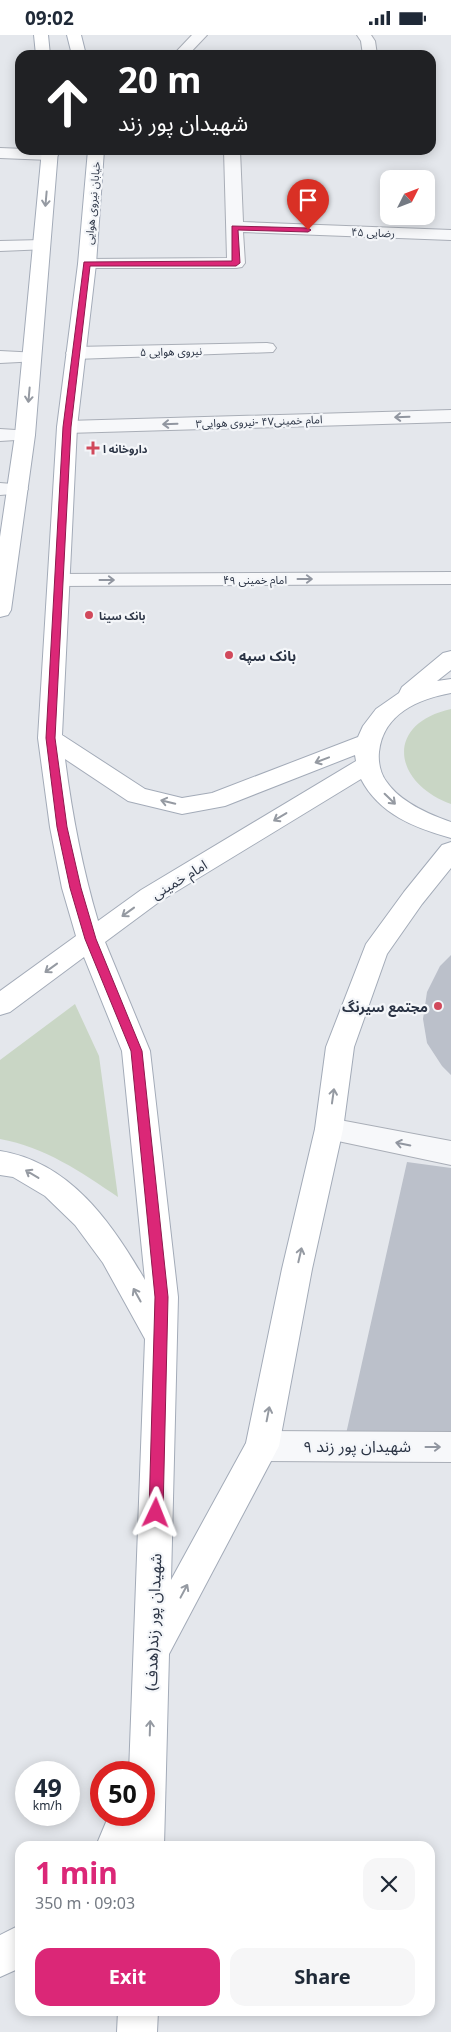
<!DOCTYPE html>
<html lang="en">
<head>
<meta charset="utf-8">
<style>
  :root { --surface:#fff; --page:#f6f6f7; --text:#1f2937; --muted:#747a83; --accent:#db2777 }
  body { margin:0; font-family:"Noto Sans","Noto Sans Arabic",sans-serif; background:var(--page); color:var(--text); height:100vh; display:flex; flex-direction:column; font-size:19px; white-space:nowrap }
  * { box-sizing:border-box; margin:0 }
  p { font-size:16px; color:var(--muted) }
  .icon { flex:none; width:28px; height:28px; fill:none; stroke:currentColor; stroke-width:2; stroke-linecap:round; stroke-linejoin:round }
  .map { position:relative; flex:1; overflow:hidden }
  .side { position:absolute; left:15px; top:1806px; width:420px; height:175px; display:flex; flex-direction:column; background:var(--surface); border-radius:15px; box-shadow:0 2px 12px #0003 }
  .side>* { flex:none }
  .banner { position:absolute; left:15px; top:15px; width:421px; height:105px; border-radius:15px; box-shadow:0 2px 12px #0003; background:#202124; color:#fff; overflow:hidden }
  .needle { width:32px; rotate:48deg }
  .tools { position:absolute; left:380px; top:135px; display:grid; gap:10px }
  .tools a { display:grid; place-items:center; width:55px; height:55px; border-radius:10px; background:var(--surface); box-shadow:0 2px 12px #0003; font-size:25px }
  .speed { position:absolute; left:15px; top:1726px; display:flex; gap:10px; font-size:25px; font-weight:700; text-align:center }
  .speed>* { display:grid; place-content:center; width:65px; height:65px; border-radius:50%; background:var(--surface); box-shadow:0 2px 12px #0003; line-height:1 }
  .speed small { font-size:12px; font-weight:400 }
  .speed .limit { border:8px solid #d22; background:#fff; color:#111 }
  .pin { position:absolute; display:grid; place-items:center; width:42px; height:42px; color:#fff; margin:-51px -21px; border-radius:50% 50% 50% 0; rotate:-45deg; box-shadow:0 0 5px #0007 }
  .pin .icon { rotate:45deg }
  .me { position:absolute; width:55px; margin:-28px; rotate:2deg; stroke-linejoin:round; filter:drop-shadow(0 0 4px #0008) }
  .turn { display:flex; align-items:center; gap:18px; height:105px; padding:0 20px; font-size:22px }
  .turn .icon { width:65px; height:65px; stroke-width:2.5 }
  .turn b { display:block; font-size:35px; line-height:42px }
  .round { display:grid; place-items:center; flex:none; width:52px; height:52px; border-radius:15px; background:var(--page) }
  .headline { display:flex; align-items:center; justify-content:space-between; height:85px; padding:0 20px }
  h1 { font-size:30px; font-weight:700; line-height:38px; color:var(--accent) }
  .action { display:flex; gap:10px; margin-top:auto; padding:10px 20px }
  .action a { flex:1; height:58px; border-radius:15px; background:var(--accent); color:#fff; font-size:20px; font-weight:700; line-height:58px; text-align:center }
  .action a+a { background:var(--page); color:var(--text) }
  .status { display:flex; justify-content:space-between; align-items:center; height:35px; padding:0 25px; background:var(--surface); direction:ltr }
  .status svg { height:14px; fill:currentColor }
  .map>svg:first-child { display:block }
</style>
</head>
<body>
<div class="status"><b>09:02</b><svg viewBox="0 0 49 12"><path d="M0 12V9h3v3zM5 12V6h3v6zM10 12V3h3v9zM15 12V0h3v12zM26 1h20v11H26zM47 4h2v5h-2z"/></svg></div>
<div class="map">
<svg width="451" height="1997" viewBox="0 0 451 1997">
  <rect width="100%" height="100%" fill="#e4e7ec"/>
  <path fill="#c9d6c5" d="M451 674V769C393 748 384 689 451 674Z
    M75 969 99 1021 118 1162C81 1137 45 1112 0 1104V1025Z"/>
  <path fill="#bbc0ca" d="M451 920V1040L442 1031 427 1008 423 984 427 957 440 931Z
    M407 1127 451 1133V1401L346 1399Z"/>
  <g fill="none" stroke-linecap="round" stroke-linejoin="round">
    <defs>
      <path id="minor" d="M192 0H207L188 20H173Z
        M357 0H371L375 6 377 20H363L361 6Z
        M0 113 50 115 56 117 58 120 56 123 50 125 0 123Z
        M224 115H240L243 187 451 195V205L243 197 245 228 242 232 236 233H81L78 229 81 225 87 224 227 223Z
        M42 205 48 206 50 210 48 214 0 216V206Z
        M267 308 273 309 276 313 273 317 75 324 69 322 66 318 69 314 75 312Z
        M0 316 39 318 41 322 39 326 0 328Z
        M451 375V387L67 398 60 396 57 392 60 388 67 386Z
        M0 394 32 396 35 400 32 404 0 406Z
        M0 448 25 450 28 454 25 458 0 460Z
        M451 537V549L59 551 51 550 48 545 51 540 59 539Z
        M329 1083 451 1106V1130L319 1102 315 1094 319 1086Z
        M262 1396 451 1397V1427L262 1426 250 1422 245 1411 250 1400Z"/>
      <path id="major" d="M34 0H48L50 20H36Z
        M67 0H81L86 20H72Z
        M42 115H58L35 400 11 575 8 580 0 582V502L15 400Z
        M88 115H104L96 229 77 392 62 700 145 754 182 763 212 758 358 702 363 691 376 674 399 658 402 652 443 618 451 616V635L437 646 451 644V658C418 664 383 679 379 717 378 726 380 738 386 746 400 767 428 779 451 787V803C415 793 379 779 361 744L159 867 105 907 150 1016 178 1262 171 1545 246 1408 282 1234 315 1094 326 1012 366 909 404 857 442 810 451 807V833L422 869 387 919 354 1012 343 1094 312 1234 279 1411 169 1619 164 1811H96L109 1780H144V1738H129L145 1304 103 1228 75 1190 45 1161 13 1142 0 1140V1116C70 1127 112 1188 145 1245L122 1016 84 922 10 977 0 980V956L76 901 62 853 50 792 38 703 57 392 78 229ZM355 720 356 726 141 855 98 886C82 832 72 779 65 724L128 766 182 779 225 771Z
        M20 1890V1933L0 1942V1900Z
        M118 1976H158L157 1997H117Z"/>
    </defs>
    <use href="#minor" stroke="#a9aeb7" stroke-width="2"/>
    <use href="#major" stroke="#a3abb8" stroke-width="2"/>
    <use href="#minor" fill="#f7f8fa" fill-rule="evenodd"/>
    <use href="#major" fill="#fff" fill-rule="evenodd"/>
  </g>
  <defs><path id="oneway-shaft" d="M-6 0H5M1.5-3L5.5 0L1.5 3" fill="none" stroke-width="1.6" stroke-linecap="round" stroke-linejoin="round" transform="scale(1.25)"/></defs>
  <g stroke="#959aa2">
    <use href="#oneway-shaft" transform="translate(46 164) rotate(95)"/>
    <use href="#oneway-shaft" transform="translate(29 360) rotate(95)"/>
    <use href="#oneway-shaft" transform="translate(322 725) rotate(159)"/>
    <use href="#oneway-shaft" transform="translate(390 764) rotate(44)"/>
    <use href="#oneway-shaft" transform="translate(168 767) rotate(-166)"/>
    <use href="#oneway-shaft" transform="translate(280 782) rotate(149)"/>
    <use href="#oneway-shaft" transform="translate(128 877) rotate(144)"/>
    <use href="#oneway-shaft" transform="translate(51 933) rotate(144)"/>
    <use href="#oneway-shaft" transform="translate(333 1061) rotate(-82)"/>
    <use href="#oneway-shaft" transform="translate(32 1139) rotate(-149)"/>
    <use href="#oneway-shaft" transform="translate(300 1220) rotate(-77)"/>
    <use href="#oneway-shaft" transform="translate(137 1260) rotate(-119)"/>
    <use href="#oneway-shaft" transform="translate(268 1379) rotate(-79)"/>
    <use href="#oneway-shaft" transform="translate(184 1556) rotate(-62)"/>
    <use href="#oneway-shaft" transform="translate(150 1693) rotate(-88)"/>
  </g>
  <g stroke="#9196a0">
    <use href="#oneway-shaft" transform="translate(402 382) rotate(178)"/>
    <use href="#oneway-shaft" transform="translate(170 389) rotate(178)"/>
    <use href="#oneway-shaft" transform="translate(305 544)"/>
    <use href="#oneway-shaft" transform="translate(107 545)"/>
    <use href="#oneway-shaft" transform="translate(403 1109) rotate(-169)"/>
    <use href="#oneway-shaft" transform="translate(433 1412)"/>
  </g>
  <path fill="#db2777" stroke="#8e194d" d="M232 191 308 193 311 195 308 197 238 195 240 228 236 231H90L71 392 55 703 67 792 81 853 96 904 142 1016 168 1262 163 1478 161 1482 156 1484 151 1482 149 1478 155 1262 131 1016 85 904 70 853 57 792 46 703 63 392 84 227 232 226Z"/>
  <g fill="#d1495b" stroke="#f4f6f9" stroke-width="2">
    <path d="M90.5 405.5h5v5h5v5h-5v5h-5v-5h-5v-5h5z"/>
    <circle cx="89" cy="580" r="5"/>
    <circle cx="229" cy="620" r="5"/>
    <circle cx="438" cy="971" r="5"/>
  </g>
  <g text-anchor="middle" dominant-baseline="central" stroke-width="4.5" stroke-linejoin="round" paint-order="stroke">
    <g font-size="11" fill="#2b3445" stroke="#f4f6f9">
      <text transform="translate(92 168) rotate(-85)">خیابان نیروی هوایی</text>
      <text transform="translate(373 197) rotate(2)">رضایی ۴۵</text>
      <text transform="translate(171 316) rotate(-1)">نیروی هوایی ۵</text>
      <text transform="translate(259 386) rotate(-2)">امام خمینی۴۷ -نیروی هوایی۳</text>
      <text x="255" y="544">امام خمینی ۴۹</text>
    </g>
    <g font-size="11" font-weight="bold" fill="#2b3445" stroke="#f4f6f9" text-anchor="start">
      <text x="103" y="413">داروخانه ا</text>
      <text x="99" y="580">بانک سینا</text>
    </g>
    <g font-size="14" font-weight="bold" fill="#2b3445" stroke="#f4f6f9" text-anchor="start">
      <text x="239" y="620">بانک سپه</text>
      <text x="428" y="971" text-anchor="end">مجتمع سیرنگ</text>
    </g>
    <g font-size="14" fill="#2b3445" stroke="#f4f6f9">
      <text transform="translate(179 844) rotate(-31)">امام خمینی</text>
    </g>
    <g font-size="16" fill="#2b3445" stroke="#f4f6f9">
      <text x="357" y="1411">شهیدان پور زند ۹</text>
      <text transform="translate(153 1587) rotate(-88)">شهیدان پور زند(هدف)</text>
    </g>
  </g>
</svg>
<div class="tools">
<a><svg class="needle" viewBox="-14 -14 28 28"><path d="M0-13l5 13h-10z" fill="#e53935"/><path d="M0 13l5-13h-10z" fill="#747a83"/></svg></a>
</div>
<div class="speed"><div>49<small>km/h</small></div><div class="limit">50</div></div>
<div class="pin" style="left:308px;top:195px;background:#d93025"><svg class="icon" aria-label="arrive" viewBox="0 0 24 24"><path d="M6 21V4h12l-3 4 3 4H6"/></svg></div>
<svg class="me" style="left:156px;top:1478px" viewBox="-20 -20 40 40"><path d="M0-17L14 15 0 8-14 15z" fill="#db2777" stroke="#fff" stroke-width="4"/></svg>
<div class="banner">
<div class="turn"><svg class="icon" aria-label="ahead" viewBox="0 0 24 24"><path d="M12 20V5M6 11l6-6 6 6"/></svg><div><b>20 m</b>شهیدان پور زند</div></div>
</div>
<section class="side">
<div class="headline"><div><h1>1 min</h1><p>350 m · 09:03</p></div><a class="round"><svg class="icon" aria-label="close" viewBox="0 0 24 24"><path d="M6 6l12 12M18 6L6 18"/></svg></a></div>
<div class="action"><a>Exit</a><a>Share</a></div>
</section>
</div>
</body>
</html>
